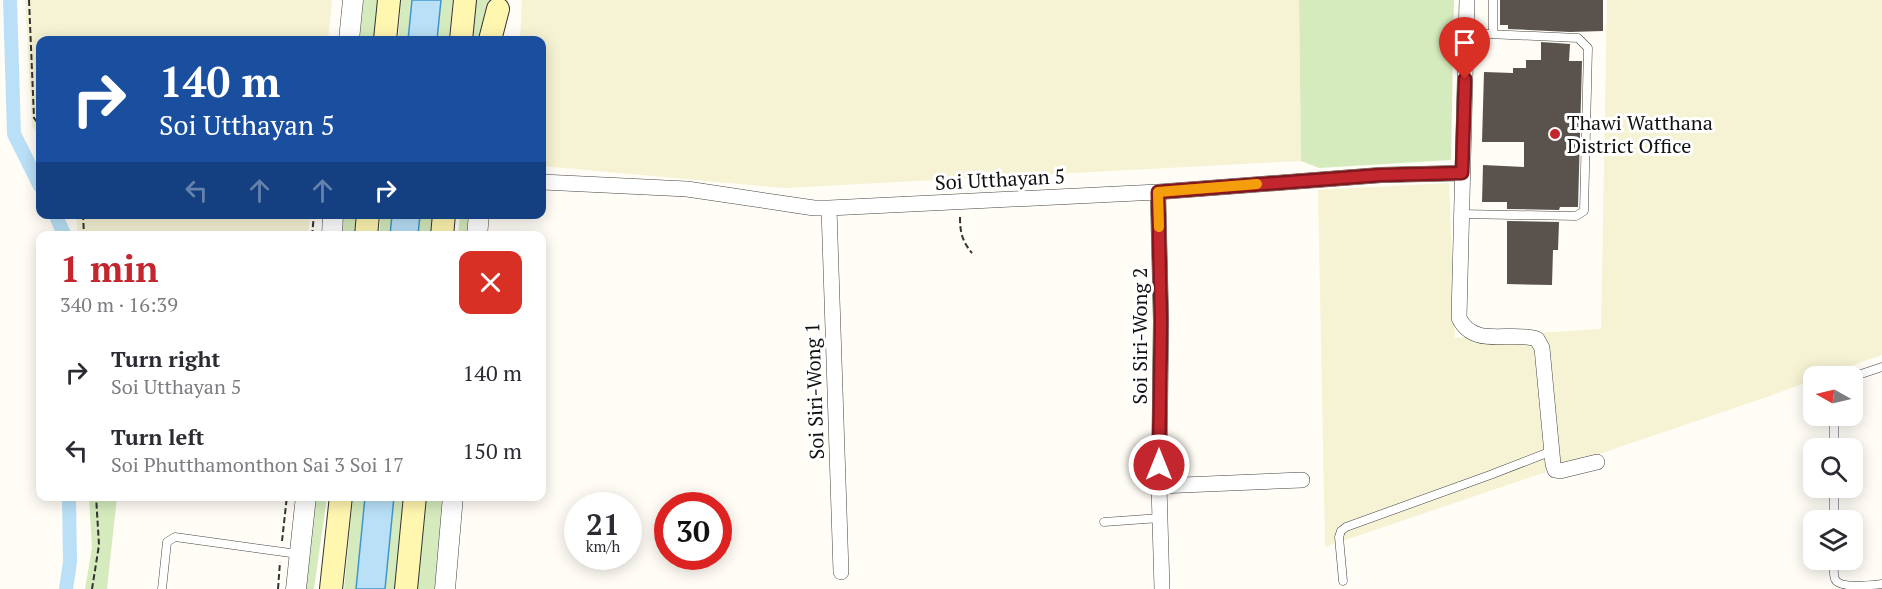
<!DOCTYPE html>
<html lang="en">
<head>
<meta charset="utf-8">
<style>
  :root { --surface:#fff; --page:#f7f7f7; --text:#2b2b33; --muted:#7c7c81; --accent:#c4262e }
  body { margin:0; font-family:"PT Serif",serif; background:var(--page); color:var(--text); height:100vh; display:flex; flex-direction:column; font-size:22px; white-space:nowrap }
  * { box-sizing:border-box; margin:0 }
  p { font-size:20px; color:var(--muted) }
  .icon { flex:none; width:33px; height:33px; fill:none; stroke:currentColor; stroke-width:2; stroke-linecap:round; stroke-linejoin:round }
  .map { position:relative; flex:1; overflow:hidden }
  .drawer { position:absolute; left:36px; top:231px; width:510px; height:270px; display:flex; flex-direction:column; background:var(--surface); border-radius:12px; box-shadow:0 3px 15px #0003 }
  .drawer>* { flex:none }
  .top-card { position:absolute; left:36px; top:36px; width:510px; height:183px; border-radius:12px; box-shadow:0 3px 15px #0003; background:#1a4fa0; color:#fff; overflow:hidden }
  .needle { width:39px; rotate:278deg }
  .fabs { position:absolute; left:1803px; top:366px; display:grid; gap:12px }
  .fabs a { display:grid; place-items:center; width:60px; height:60px; border-radius:12px; background:var(--surface); box-shadow:0 3px 15px #0003; font-size:30px }
  .speed { position:absolute; left:564px; top:492px; display:flex; gap:12px; font-size:30px; font-weight:700; text-align:center }
  .speed>* { display:grid; place-content:center; width:78px; height:78px; border-radius:50%; background:var(--surface); box-shadow:0 3px 15px #0003; line-height:1 }
  .speed small { font-size:15px; font-weight:400 }
  .speed .limit { border:9px solid #d22; background:#fff; color:#111 }
  .pin { position:absolute; display:grid; place-items:center; width:51px; height:51px; color:#fff; margin:-62px -26px; border-radius:50% 50% 50% 0; rotate:-45deg; box-shadow:0 0 6px #0007 }
  .pin .icon { rotate:45deg }
  .me { position:absolute; width:66px; margin:-33px; rotate:0deg; stroke-linejoin:round; filter:drop-shadow(0 0 4px #0008) }
  .turn { display:flex; align-items:center; gap:21px; height:126px; padding:0 24px; font-size:27px }
  .turn .icon { width:78px; height:78px; stroke-width:2.5 }
  .turn b { display:block; font-size:42px; line-height:51px }
  .lanes { display:flex; align-items:center; height:57px; padding:0 24px; background:#0003; justify-content:center; gap:30px; direction:ltr }
  .lanes .off { opacity:.35 }
  .round { display:grid; place-items:center; flex:none; width:63px; height:63px; border-radius:12px; background:var(--page) }
  .head { display:flex; align-items:center; justify-content:space-between; height:102px; padding:0 24px }
  h1 { font-size:36px; font-weight:700; line-height:45px; color:var(--accent) }
  ul { padding:0; list-style:none }
  li { display:flex; align-items:center; gap:18px; height:78px; padding:0 24px }
  li div { flex:1 }
  li b { display:block; font-size:22px }
  li em { font-style:normal }
  .map>svg:first-child { display:block }
</style>
</head>
<body>
<div class="map">
<svg width="1882" height="589" viewBox="0 0 1882 589">
  <rect width="100%" height="100%" fill="#fffdf5"/>
  <path fill="#f6f3d4" d="M25 0H332L328 40H40V137L32 126Z
    M522 0H1299L1301 161 784 188 542 166V40H520Z
    M1607 0H1882V355L1823 376H1814L1813 380 1770 396 1325 547 1318 190 1449 183 1455 338 1601 329Z
    M76 215V214L310 215 308 236 78 235Z"/>
  <path fill="#d5ebbd" d="M361 0H381L377 40H358Z
    M401 0H412L408 40H398Z
    M441 0H453L449 40H437Z
    M474 0H493L485 40H470Z
    M1299 0H1454L1451 160 1319 168 1301 161Z
    M341 215H359L357 235 339 236Z
    M381 215H392L390 235 379 236Z
    M420 215H433L431 235 418 236Z
    M460 215H472L470 235 458 236Z
    M89 497H117L107 589H85L92 548Z
    M313 497H327L314 589H304Z
    M353 497H365L356 589H344Z
    M394 497H406L396 589H385Z
    M426 497H444L435 589H417Z"/>
  <path fill="#b9e0f7" stroke="#3f96cf" stroke-width="1.5" d="M412 0H441L437 40H408Z
    M392 215H420L418 235H390Z
    M365 497H394L385 589H356Z"/>
  <g fill="none" stroke-linecap="round" stroke-linejoin="round">
    <path stroke="#b9e0f7" stroke-width="14" d="M10 0 14 134 40 186
      M55 214 65 236
      M66 589 70 562 69 496"/>
  </g>
  <path fill="#5a524d" d="M1500 0H1603V31L1570 32 1508 29V25H1500Z
    M1541 42 1570 44 1569 61H1582L1578 207H1560L1559 210 1507 209V202H1482L1483 165 1524 167V142H1482L1484 72 1513 73V68H1526V60H1541Z
    M1507 221 1559 222 1558 250H1553L1552 285 1507 284Z"/>
  <g fill="none" stroke-linecap="round" stroke-linejoin="round">
    <defs>
      <path id="service" d="M1493 34V0
        M1461 214 1576 216 1584 211 1588 48 1578 38 1467 33
        M1852 377 1882 367
        M1834 448V416
        M1834 520V488
        M1104 522 1160 518
        M1834 560C1834 566 1833 574 1835 579 1839 589 1872 585 1882 584
        M1343 581 1339 537 1341 531 1346 527 1490 475 1552 451
        M162 589 167 542 175 537 298 554"/>
      <path id="minor" d="M1467 0 1459 318C1474 349 1510 330 1537 339L1542 348 1553 464 1555 470 1560 471 1597 462
        M542 182 687 189 814 208H829L1158 192 1381 175 1462 173
        M1158 192 1161 321 1159 486 1162 589
        M829 208 841 572
        M1159 486 1302 480"/>
      <path id="tertiary" d="M349 40 353 0
        M332 236 333 214
        M477 236 479 214
        M296 589 306 496
        M445 589 453 496"/>
      <path id="secondary" d="M385 40 389 0
        M461 40 465 0
        M490 40 498 9
        M366 236 368 214
        M442 236 444 214
        M331 589 341 496
        M406 589 415 496"/>
    </defs>
    <use href="#service" stroke="#444" stroke-width="9"/>
    <use href="#minor" stroke="#444" stroke-width="16"/>
    <use href="#tertiary" stroke="#444" stroke-width="21"/>
    <use href="#secondary" stroke="#333" stroke-width="24"/>
    <path stroke="#333" stroke-width="2" stroke-dasharray="6 3" stroke-linecap="butt" d="M29 0 34 118 40 126
      M83 214 84 236
      M960 217C960 232 962 241 972 253
      M312 236 314 214
      M282 541 287 496
      M92 589 99 545 96 496
      M278 589 280 562"/>
    <use href="#service" stroke="#fff" stroke-width="8"/>
    <use href="#minor" stroke="#fff" stroke-width="15"/>
    <use href="#tertiary" stroke="#fff" stroke-width="20"/>
    <use href="#secondary" stroke="#fff6b0" stroke-width="22"/>
  </g>
  <g fill="none" stroke-linecap="round" stroke-linejoin="round">
    <defs>
      <path id="route" d="M1159 465 1161 321 1158 192 1381 175 1462 173 1465 79"/>
    </defs>
    <use href="#route" stroke="#7f191e" stroke-width="15"/>
    <use href="#route" stroke="#c4262e" stroke-width="10"/>
    <path stroke="#f59e0b" stroke-width="10" d="M1159 227 1158 192 1257 184"/>
  </g>
  <circle fill="#c4262e" stroke="#fff" stroke-width="2" cx="1555" cy="134" r="6"/>
  <g text-anchor="middle" dominant-baseline="central" stroke-width="6" stroke-linejoin="round" paint-order="stroke">
    <g font-size="20" fill="#111" stroke="#fff" text-anchor="start">
      <text x="1567" y="122">Thawi Watthana<tspan x="1567" dy="23">District Office</tspan></text>
    </g>
    <g font-size="20" fill="#111" stroke="#fff">
      <text transform="translate(1000 179) rotate(-3)">Soi Utthayan 5</text>
      <text transform="translate(1139 336) rotate(-90)">Soi Siri-Wong 2</text>
      <text transform="translate(814 391) rotate(-92)">Soi Siri-Wong 1</text>
    </g>
  </g>
</svg>
<div class="fabs">
<a><svg class="needle" viewBox="-14 -14 28 28"><path d="M0-13l5 13h-10z" fill="#e53935"/><path d="M0 13l5-13h-10z" fill="#7c7c81"/></svg></a>
<a><svg class="icon" aria-label="search" viewBox="0 0 24 24"><circle cx="10" cy="10" r="6"/><path d="M15 15l6 6"/></svg></a>
<a><svg class="icon" aria-label="layers" viewBox="0 0 24 24"><path d="M12 4l9 5-9 5-9-5zM3 14l9 5 9-5"/></svg></a>
</div>
<div class="speed"><div>21<small>km/h</small></div><div class="limit">30</div></div>
<div class="pin" style="left:1465px;top:79px;background:#d93025"><svg class="icon" aria-label="arrive" viewBox="0 0 24 24"><path d="M6 21V4h12l-3 4 3 4H6"/></svg></div>
<svg class="me" style="left:1159px;top:465px" viewBox="-20 -20 40 40"><circle r="17" fill="#c4262e" stroke="#fff" stroke-width="3"/><path d="M0-11L8 9 0 5-8 9z" fill="#fff"/></svg>
<div class="top-card">
<div class="turn"><svg class="icon" aria-label="right" viewBox="0 0 24 24"><path d="M7 20v-9h11M14 6l5 5-5 5"/></svg><div><b>140 m</b>Soi Utthayan 5</div></div>
<div class="lanes"><svg class="icon off" aria-label="left" viewBox="0 0 24 24"><path d="M17 20v-9H6M10 6l-5 5 5 5"/></svg><svg class="icon off" aria-label="ahead" viewBox="0 0 24 24"><path d="M12 20V5M6 11l6-6 6 6"/></svg><svg class="icon off" aria-label="ahead" viewBox="0 0 24 24"><path d="M12 20V5M6 11l6-6 6 6"/></svg><svg class="icon" aria-label="right" viewBox="0 0 24 24"><path d="M7 20v-9h11M14 6l5 5-5 5"/></svg></div>
</div>
<section class="drawer">
<div class="head"><div><h1>1 min</h1><p>340 m · 16:39</p></div><a class="round" style="background:#d93025;color:#fff"><svg class="icon" aria-label="close" viewBox="0 0 24 24"><path d="M6 6l12 12M18 6L6 18"/></svg></a></div>
<ul>
<li><svg class="icon" aria-label="right" viewBox="0 0 24 24"><path d="M7 20v-9h11M14 6l5 5-5 5"/></svg><div><b>Turn right</b><p>Soi Utthayan 5</p></div><em>140 m</em></li>
<li><svg class="icon" aria-label="left" viewBox="0 0 24 24"><path d="M17 20v-9H6M10 6l-5 5 5 5"/></svg><div><b>Turn left</b><p>Soi Phutthamonthon Sai 3 Soi 17</p></div><em>150 m</em></li>
</ul>
</section>
</div>
</body>
</html>
